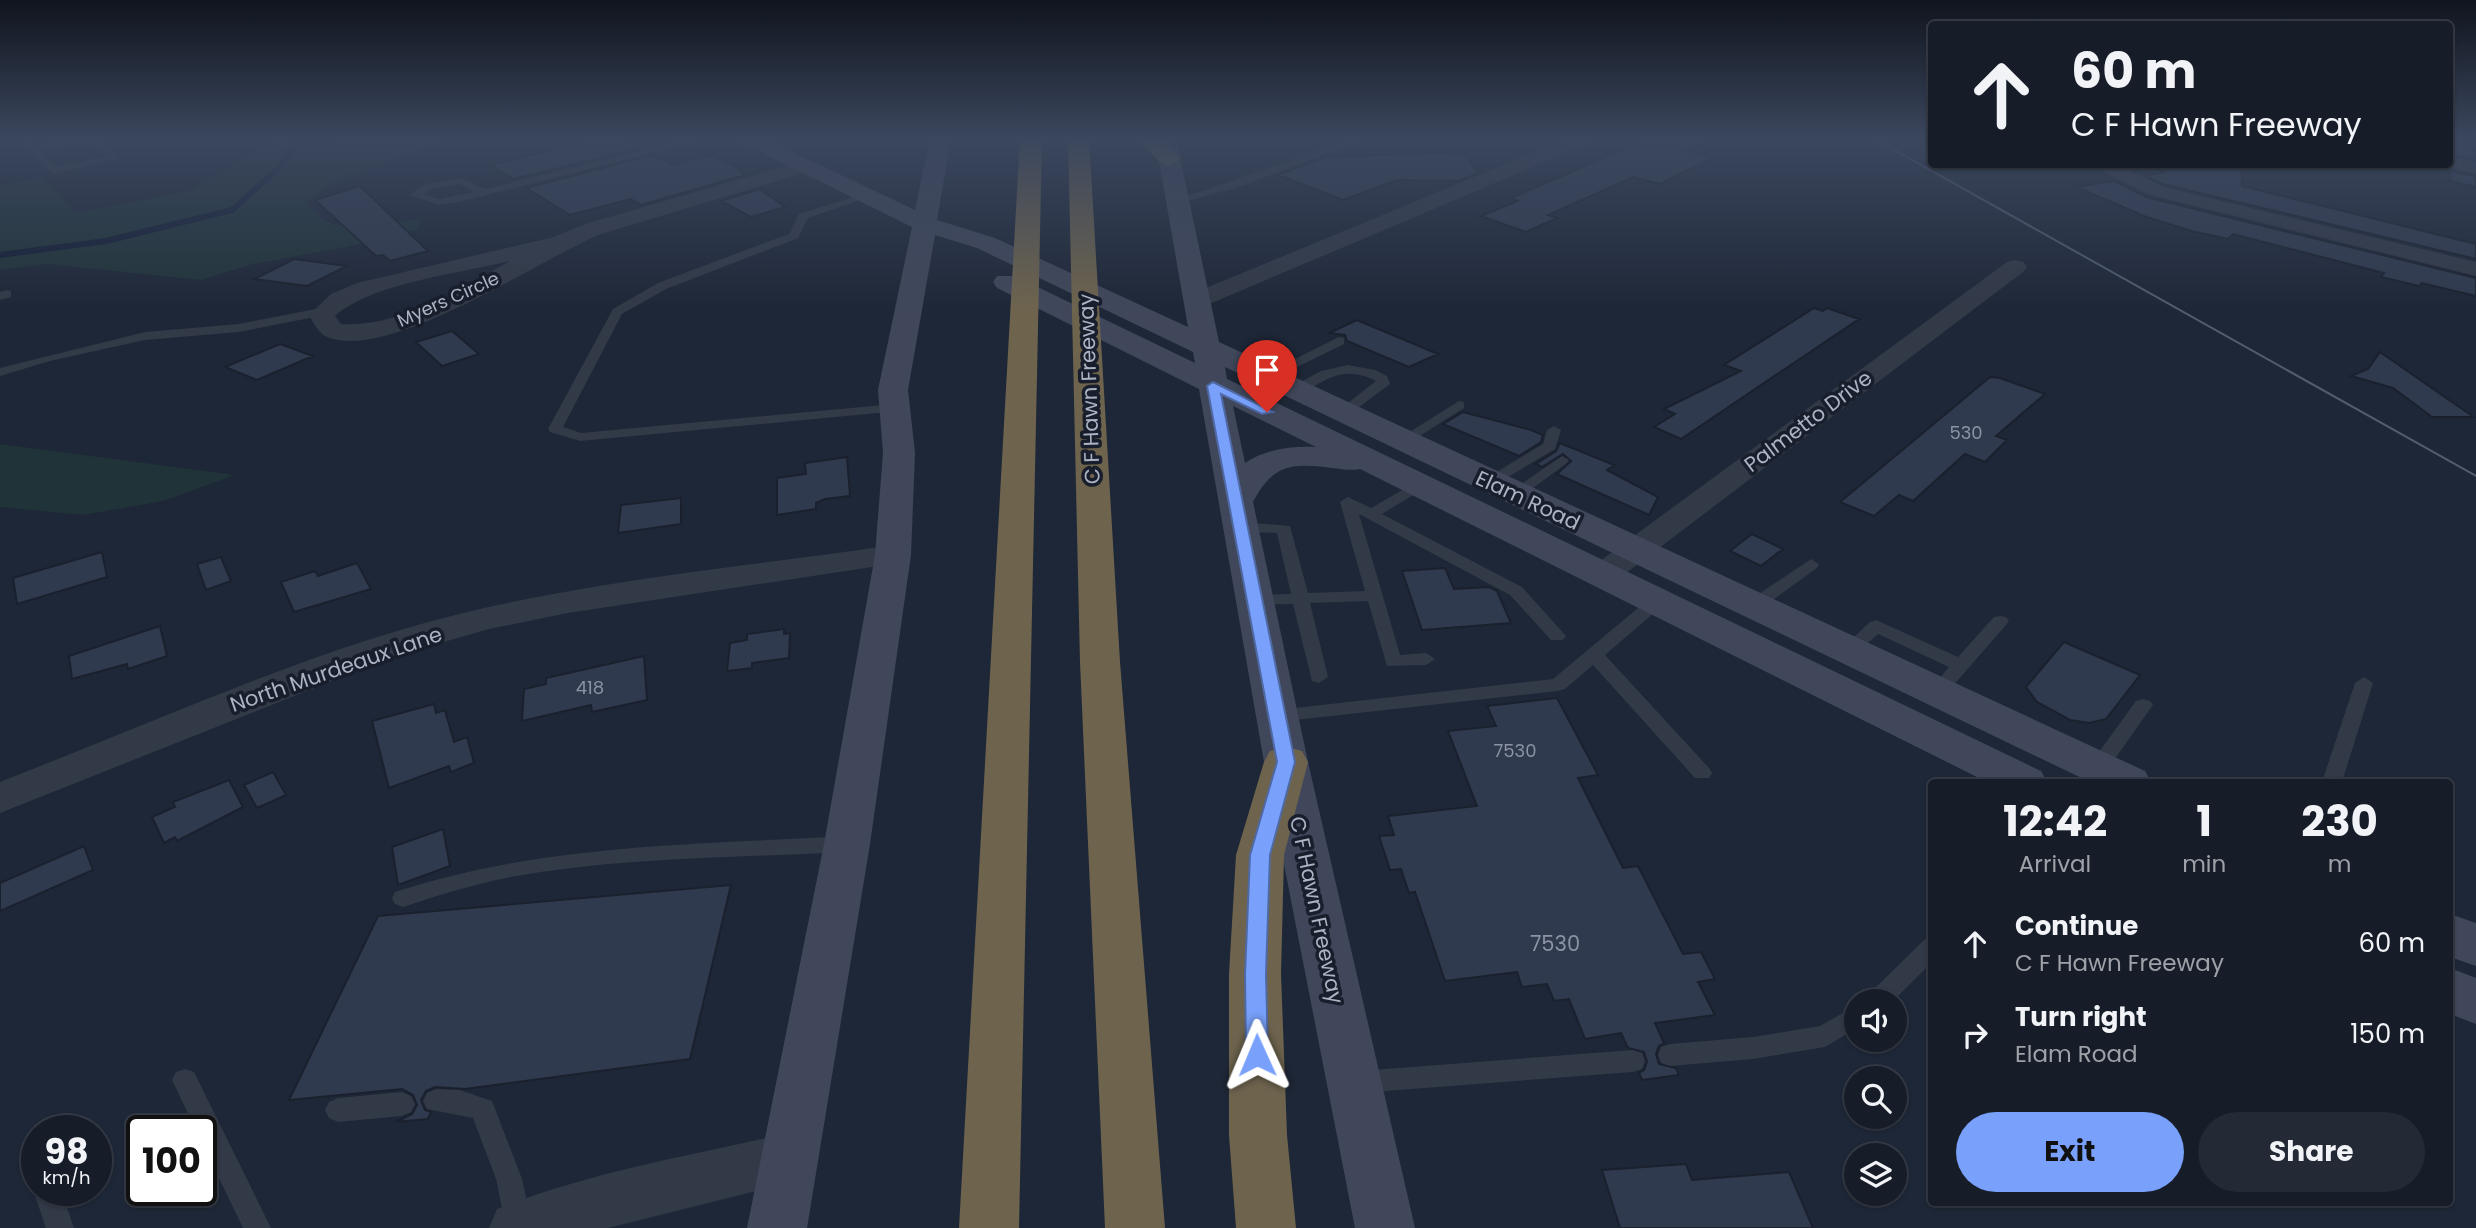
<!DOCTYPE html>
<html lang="en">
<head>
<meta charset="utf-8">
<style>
  :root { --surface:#161d29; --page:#232a35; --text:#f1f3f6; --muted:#9ea2a8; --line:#353b46; --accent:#79a1fc }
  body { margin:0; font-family:Poppins,sans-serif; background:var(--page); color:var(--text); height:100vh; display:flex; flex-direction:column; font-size:26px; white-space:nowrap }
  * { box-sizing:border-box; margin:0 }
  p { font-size:23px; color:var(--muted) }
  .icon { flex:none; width:38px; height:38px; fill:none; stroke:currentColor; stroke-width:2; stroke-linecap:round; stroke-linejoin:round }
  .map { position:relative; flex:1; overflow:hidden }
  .drawer { position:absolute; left:1928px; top:779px; width:525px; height:427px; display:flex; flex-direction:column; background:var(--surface); border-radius:7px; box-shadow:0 2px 5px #0004,0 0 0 2px var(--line) }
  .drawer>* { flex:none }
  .top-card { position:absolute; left:1928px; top:21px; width:525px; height:147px; border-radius:7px; box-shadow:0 2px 5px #0004,0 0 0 2px var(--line); background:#161d29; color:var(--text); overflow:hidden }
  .tools { position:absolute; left:1844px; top:989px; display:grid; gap:14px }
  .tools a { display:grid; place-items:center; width:63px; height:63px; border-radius:50%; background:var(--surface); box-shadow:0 2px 5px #0004,0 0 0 2px var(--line); font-size:35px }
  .speed { position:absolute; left:21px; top:1115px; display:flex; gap:14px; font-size:35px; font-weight:700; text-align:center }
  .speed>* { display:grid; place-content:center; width:91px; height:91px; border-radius:50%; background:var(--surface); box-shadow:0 2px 5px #0004,0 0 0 2px var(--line); line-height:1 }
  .speed small { font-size:18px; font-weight:400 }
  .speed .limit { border:4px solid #111; border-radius:10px; background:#fff; color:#111 }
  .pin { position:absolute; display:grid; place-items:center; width:60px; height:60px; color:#fff; margin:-72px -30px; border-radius:50% 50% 50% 0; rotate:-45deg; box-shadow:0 0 7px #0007 }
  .pin .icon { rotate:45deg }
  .me { position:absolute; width:77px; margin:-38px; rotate:359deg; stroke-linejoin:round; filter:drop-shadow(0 0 5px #0008) }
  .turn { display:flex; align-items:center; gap:24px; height:147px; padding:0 28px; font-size:32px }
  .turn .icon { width:91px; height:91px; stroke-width:2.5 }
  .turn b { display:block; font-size:49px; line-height:60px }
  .eta { display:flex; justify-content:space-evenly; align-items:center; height:119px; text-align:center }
  .eta b { font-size:42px; font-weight:700; line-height:49px }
  .button { display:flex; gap:14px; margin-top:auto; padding:14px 28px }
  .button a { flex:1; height:80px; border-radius:42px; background:var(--accent); color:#111; font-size:28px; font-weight:700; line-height:80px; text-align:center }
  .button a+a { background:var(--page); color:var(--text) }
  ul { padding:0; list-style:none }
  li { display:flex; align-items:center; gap:21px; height:91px; padding:0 28px }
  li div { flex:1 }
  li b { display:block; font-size:26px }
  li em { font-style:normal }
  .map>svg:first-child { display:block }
</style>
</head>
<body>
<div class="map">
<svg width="2476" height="1228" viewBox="0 0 2476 1228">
  <rect width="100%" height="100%" fill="#1e2737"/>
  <path fill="#203338" d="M279 138H450L337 180 306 202C311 207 316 214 322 218 343 234 395 223 420 219L418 229 347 247 253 264 201 280 47 264 0 270V186L42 177 76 213 190 191Z
    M0 444 235 475 163 501 83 515 0 507Z"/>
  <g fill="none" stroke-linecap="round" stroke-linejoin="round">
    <path stroke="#121d34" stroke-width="6" d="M0 255 106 241 232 210 279 168 294 144 343 138"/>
  </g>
  <path fill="#303a4e" stroke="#1a202d" stroke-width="2" d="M601 138H620L641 148 513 179 490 165Z
    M1650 138H1714L1685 150 1713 158 1660 184 1633 177 1548 215 1557 218 1526 232 1481 216 1518 201 1511 198Z
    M2450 144 2476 150V159L2450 155Z
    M1463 152 1478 173 1459 181 1397 180 1343 200 1278 175 1326 157Z
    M653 155 672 165 710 155 736 167 745 175 641 205 631 199 570 215 526 188Z
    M2148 164H2241L2242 186 2476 244V259L2162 184 2146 176 2165 172Z
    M2450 171 2476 176V187L2450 181Z
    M2115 181 2146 197 2476 278V296L2422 283 2419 286 2381 277 2384 273 2233 234 2228 239 2191 231 2144 216 2076 187Z
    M360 186 428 251 390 261 383 255 376 256 315 200Z
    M760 189 785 207 751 217 721 201Z
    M294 259 347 266 307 286 254 279Z
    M1814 308 1823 311 1827 308 1859 319 1681 439 1654 427 1675 414 1664 409 1741 371 1724 365Z
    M1357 320 1438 354 1409 367 1347 341 1345 335 1329 333Z
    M452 331 479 354 442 366 416 342Z
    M280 344 313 356 257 380 225 367Z
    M2380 352 2449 400 2474 417H2432L2393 388 2351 376 2368 369Z
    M1990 377 2000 378 2045 394 1996 436 2007 440 1985 462 1965 454 1913 501 1899 495 1874 516 1840 502Z
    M1463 412 1531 430 1543 435 1541 442 1519 456 1443 424Z
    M1560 443 1614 465 1607 470 1658 497 1649 515 1557 474 1571 461 1563 454 1542 467 1536 464 1556 451Z
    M847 457 850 496 825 499 816 503V509L777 515V478L806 474 805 463Z
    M681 498V524L618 533 621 505Z
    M1752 534 1783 549 1761 566 1730 551Z
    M102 552 107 577 17 604 13 578Z
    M221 557 231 581 206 590 197 564Z
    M357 563 371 589 294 612 281 582 315 571 318 576Z
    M1445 568 1454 589 1489 587 1497 591 1511 623 1422 630 1402 571Z
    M160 626 167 656 128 669 127 664 72 679 69 656Z
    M784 629V634L790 633 789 658 752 663V668L727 671 730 643 747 640V634Z
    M2064 642 2140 675 2106 719 2089 723 2070 720 2037 702 2026 687Z
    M644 656 647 700 592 712 591 705 522 721 524 689 546 684V678Z
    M1557 698 1598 775 1578 778 1623 868 1638 866 1683 954 1701 952 1715 979 1698 982 1715 1015 1655 1023 1664 1043 1659 1046 1656 1054 1659 1064 1676 1068 1679 1075 1642 1080 1639 1073 1644 1070 1647 1062 1644 1052 1628 1048 1621 1033 1585 1039 1569 999 1554 1001 1547 984 1522 987 1517 972 1445 981 1415 892 1409 893 1401 869 1390 870 1379 836 1394 835 1388 816 1477 806 1448 731 1496 726 1487 706Z
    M434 704 436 713 445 710 454 742 467 737 474 763 451 772 449 766 389 788 372 721Z
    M273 772 286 795 257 808 244 785Z
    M229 780 243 807 177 841 175 837 164 843 152 817 175 807 173 802Z
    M443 829 450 866 398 885 392 847Z
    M84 846 93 870 0 911V883Z
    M731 885 690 1059 465 1089 435 1087 426 1091 421 1100 425 1110 431 1112 428 1119 396 1122 412 1114 417 1105 413 1095 402 1089 289 1100 378 916Z
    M1686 1164 1692 1180 1789 1172 1813 1228H1620L1602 1170Z"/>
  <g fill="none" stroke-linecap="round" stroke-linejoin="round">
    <path fill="#323947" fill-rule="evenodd" d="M19 138H29L36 146 79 138H99L119 158 53 174ZM92 141 107 157 55 167 40 151Z
      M694 138H709L463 201 439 205 410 195 425 184 461 178 485 189ZM460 184 474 192 439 199 424 194 432 189Z
      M1355 138H1368L1242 186 1178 204 1173 201Z
      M863 194 872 196 808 218 798 238 666 289 622 314 563 427 581 433 894 404 901 408 899 411 580 441 550 432 548 429 613 309 658 283 789 234 799 214Z
      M7 290 11 291V297L0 300V292Z
      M326 307 332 311 330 314 239 332 145 340 50 361 0 376V368L145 332 239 324Z
      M1339 337 1344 338V344L1271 380 1266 381 1259 377Z
      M1348 365 1375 370 1387 376 1390 384 1347 416H1337L1335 413 1376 381C1331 358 1315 398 1288 393L1286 390 1321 371Z
      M1459 401 1464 402V408L1407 444 1402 445 1395 441Z
      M1554 426 1561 430 1555 449 1495 485H1485L1482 482 1485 479 1543 444 1547 430Z
      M1562 456 1569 460 1567 463 1521 497H1511L1508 494 1511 491Z
      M1418 481 1423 483 1426 486 1423 489 1382 514 1522 587 1566 636 1563 640H1551L1510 595 1359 514 1400 655 1426 653 1435 659 1426 665 1387 666 1368 601 1310 603 1328 677 1319 683 1312 681 1293 604 1256 605 1247 600 1256 595 1291 594 1277 533 1242 532 1234 527 1242 522 1290 526 1308 593 1365 591 1340 502 1348 497 1371 508Z
      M1811 559 1819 564 1817 568 1759 610H1747L1744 606 1747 602Z
      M1656 597 1665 602 1662 606 1605 655 1709 768 1712 773 1709 778H1695L1593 665 1565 689 1558 691 1277 722 1270 721 1267 716 1270 711 1277 710 1553 679 1650 598Z
      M2000 616 2006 617 2009 621 2006 625 1944 696 1937 698 1928 692 1949 667 1878 634 1854 655H1842L1839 651 1870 622 1876 620 1958 657 1994 617Z
      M2364 677 2373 683 2342 782H2322L2355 683Z
      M2143 699 2150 701 2153 705 2150 709 2105 773H2091L2088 768 2091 763 2136 701Z
      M847 836 855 838 858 844 855 850 847 852C735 858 622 857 511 877 474 884 439 895 403 907L395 904 392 898 395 892C547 843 690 845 847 836Z
      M1932 938V962L1893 1001H1865L1869 994 1924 940Z
      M1857 1005V1028L1825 1047 1753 1059 1670 1066 1661 1063 1658 1055 1661 1047 1670 1044 1753 1037 1820 1026Z
      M1633 1050 1642 1053 1645 1061 1642 1069 1633 1072 1359 1093 1350 1090 1346 1082 1350 1074 1359 1071Z
      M185 1069 194 1072 271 1228H243L201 1141V1130H196L172 1080 176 1072Z
      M436 1089 460 1090 492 1101 522 1179 532 1224 530 1228H506L496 1179 473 1118 427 1109 423 1101 427 1093Z
      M402 1092 411 1096 415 1104 411 1112 402 1116 338 1122 329 1118 325 1110 329 1102 338 1098Z
      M37 1182V1190H61L74 1228H46L33 1190Z"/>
    <path fill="#323947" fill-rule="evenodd" d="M1569 138H1595L1592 142 1207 305H1189L1186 300 1189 295Z
      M2450 157 2476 162V174L2443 167 2441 164H2450Z
      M804 161 814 167 811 171 601 234C541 258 386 365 325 336 318 332 313 322 309 315L331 294 357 283 554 237 585 224ZM510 261C462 288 399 328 341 324L335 316C372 283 461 273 510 261Z
      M2089 164H2116L2161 186 2192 194 2476 262V276L2147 194Z
      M2015 260 2023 262 2027 267 2023 272 1613 583 1601 586 1589 583 1584 576 1589 569 2007 262Z
      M893 545 905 548 910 555 905 562 568 613 489 629 395 656 0 813V782C157 721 320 645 484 608 618 578 757 565 893 545Z
      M788 1133 807 1141 815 1158 807 1175 788 1183 608 1228H489L497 1209C589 1172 692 1155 788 1133Z"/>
    <path fill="#40475a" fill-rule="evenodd" d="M736 138H763L915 210 930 138H951L937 220 995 238 1188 327 1155 138H1176L1219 342 2145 771 2151 782H2090L1225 367 1227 379 2041 771 2047 782H1987L1360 469C1350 471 1342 469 1332 468 1291 463 1273 464 1253 502L1308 762 1415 1228H1355L1264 762 1199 389 997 288 993 282 997 276H1015L1195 363 1193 352 977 248 935 235 908 390 915 453 911 555 870 844 807 1228H747L824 844 875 555 883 453 878 390 912 227 740 142ZM1233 406 1316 447C1292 446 1265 449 1245 463Z
      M2450 914 2476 923V966L2450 957Z
      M2450 968 2476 978V1024L2450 1014Z"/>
    <path fill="#6e644e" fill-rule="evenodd" d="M1020 138H1042L1019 1228H959Z
      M1068 138H1089L1120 662 1165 1228H1105L1080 662Z
      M1136 138H1158L1181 159 1170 166 1162 164Z
      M1286 747 1302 751 1308 762 1284 855 1281 974 1287 1135 1296 1228H1236L1229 1135V974L1236 855 1264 762 1270 751Z"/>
    <path stroke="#535c6f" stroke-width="2" d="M1873 138 2476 476"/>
  </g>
  <linearGradient id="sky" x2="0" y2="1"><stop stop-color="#10151e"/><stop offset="0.45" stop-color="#3b475e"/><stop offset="1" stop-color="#3b475e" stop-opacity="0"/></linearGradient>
  <rect width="2476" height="309" fill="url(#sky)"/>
  <path fill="#79a1fc" stroke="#4f69a4" stroke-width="2" d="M1213 382 1273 412 1262 414 1221 394 1295 762 1270 855 1266 974 1268 1055 1265 1062 1257 1065 1249 1062 1246 1055 1245 974 1250 855 1277 762 1207 386Z"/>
  <g text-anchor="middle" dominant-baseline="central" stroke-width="7" stroke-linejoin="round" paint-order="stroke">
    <g font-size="18" fill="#acb3c4" stroke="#181e2b">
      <text transform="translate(448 299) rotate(-24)">Myers Circle</text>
    </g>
    <g font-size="18" fill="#8b93a4">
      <text x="1966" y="432">530</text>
      <text x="590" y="687">418</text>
      <text x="1515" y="750">7530</text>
    </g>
    <g font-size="21" fill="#acb3c4" stroke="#181e2b">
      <text transform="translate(1089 389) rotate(-92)">C F Hawn Freeway</text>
      <text transform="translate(1808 421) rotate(-37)">Palmetto Drive</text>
      <text transform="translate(1528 500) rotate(25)">Elam Road</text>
      <text transform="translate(336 669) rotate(-19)">North Murdeaux Lane</text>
      <text transform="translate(1317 910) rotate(78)">C F Hawn Freeway</text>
    </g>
    <g font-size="21" fill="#8b93a4">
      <text x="1555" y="943">7530</text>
    </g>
  </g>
</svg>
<div class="tools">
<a><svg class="icon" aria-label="sound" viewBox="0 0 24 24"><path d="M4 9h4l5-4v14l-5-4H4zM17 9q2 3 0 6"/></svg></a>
<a><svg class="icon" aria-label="search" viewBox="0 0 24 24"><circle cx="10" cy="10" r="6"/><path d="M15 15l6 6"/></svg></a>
<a><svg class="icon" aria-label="layers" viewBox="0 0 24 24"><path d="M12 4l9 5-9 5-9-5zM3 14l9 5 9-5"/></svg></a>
</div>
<div class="speed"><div>98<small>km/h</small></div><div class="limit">100</div></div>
<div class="pin" style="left:1267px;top:412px;background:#d93025"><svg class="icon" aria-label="arrive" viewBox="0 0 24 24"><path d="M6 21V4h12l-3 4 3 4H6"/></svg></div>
<svg class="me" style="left:1257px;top:1055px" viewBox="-20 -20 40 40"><path d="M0-17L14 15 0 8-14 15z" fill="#79a1fc" stroke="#fff" stroke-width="4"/></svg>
<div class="top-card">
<div class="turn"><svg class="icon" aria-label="ahead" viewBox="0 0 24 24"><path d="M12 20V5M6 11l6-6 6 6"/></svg><div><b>60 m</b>C F Hawn Freeway</div></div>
</div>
<section class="drawer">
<div class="eta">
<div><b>12:42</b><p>Arrival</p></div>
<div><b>1</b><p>min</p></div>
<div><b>230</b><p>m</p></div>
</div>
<ul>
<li><svg class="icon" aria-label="ahead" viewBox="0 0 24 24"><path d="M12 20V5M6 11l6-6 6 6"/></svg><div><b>Continue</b><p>C F Hawn Freeway</p></div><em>60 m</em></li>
<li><svg class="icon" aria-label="right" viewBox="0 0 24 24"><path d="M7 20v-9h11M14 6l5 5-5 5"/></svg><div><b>Turn right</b><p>Elam Road</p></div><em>150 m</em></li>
</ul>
<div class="button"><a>Exit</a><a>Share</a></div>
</section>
</div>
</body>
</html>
